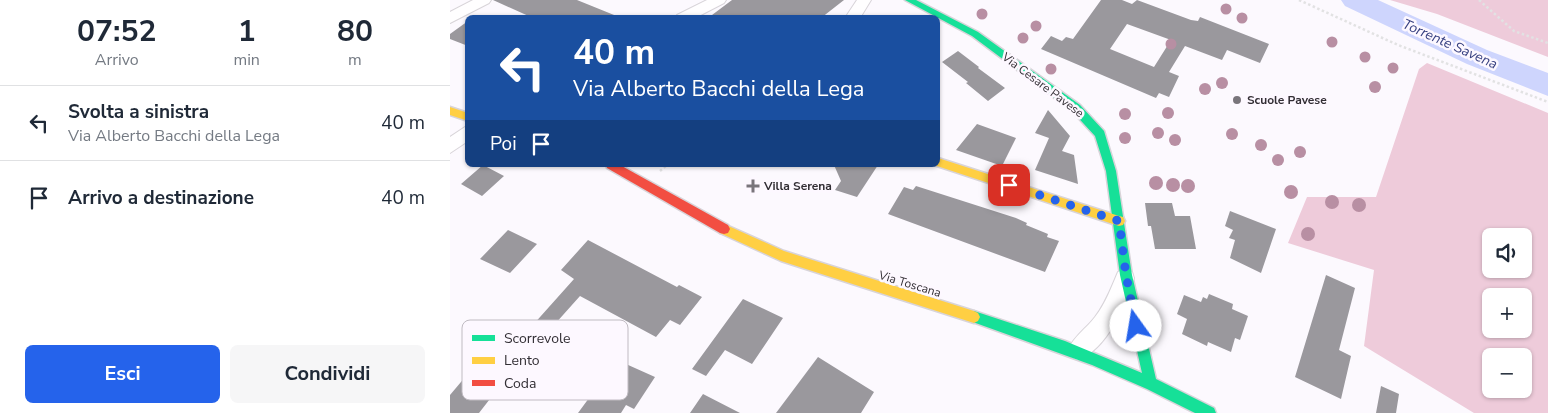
<!DOCTYPE html>
<html lang="it">
<head>
<meta charset="utf-8">
<style>
  :root { --surface:#fff; --page:#f6f6f7; --text:#1f2937; --muted:#747a83; --line:#e0e1e3; --accent:#2563eb }
  body { margin:0; font-family:"Nunito Sans",sans-serif; background:var(--page); color:var(--text); height:100vh; display:flex; flex-direction:column; font-size:19px; white-space:nowrap }
  * { box-sizing:border-box; margin:0 }
  p { font-size:16px; color:var(--muted) }
  .icon { flex:none; width:28px; height:28px; fill:none; stroke:currentColor; stroke-width:2; stroke-linecap:round; stroke-linejoin:round }
  .map { position:relative; flex:1; overflow:hidden }
  .side { display:flex; flex-direction:column; background:var(--surface); width:450px }
  .side>* { flex:none }
  .guide { position:absolute; left:15px; top:15px; width:475px; height:152px; border-radius:8px; box-shadow:0 1px 4px #0004; background:#1a4fa0; color:#fff; overflow:hidden }
  .fabs { position:absolute; left:1032px; top:228px; display:grid; gap:10px }
  .fabs a { display:grid; place-items:center; width:50px; height:50px; border-radius:8px; background:var(--surface); box-shadow:0 1px 4px #0004; font-size:25px }
  .pin { position:absolute; display:grid; place-items:center; width:42px; height:42px; color:#fff; margin:-21px; border-radius:10px; box-shadow:0 2px 8px #0006 }
  .me { position:absolute; width:55px; margin:-28px; rotate:347deg; stroke-linejoin:round; filter:drop-shadow(0 0 4px #0008) }
  .turn { display:flex; align-items:center; gap:18px; height:105px; padding:0 25px; font-size:22px }
  .turn .icon { width:65px; height:65px; stroke-width:2.5 }
  .turn b { display:block; font-size:35px; line-height:42px }
  .then { display:flex; align-items:center; height:48px; padding:0 25px; background:#0003; gap:10px; font-size:19px }
  .eta { display:flex; justify-content:space-evenly; align-items:center; height:85px; text-align:center }
  .eta b { font-size:30px; font-weight:700; line-height:35px }
  .cta { display:flex; gap:10px; margin-top:auto; padding:10px 25px }
  .cta a { flex:1; height:58px; border-radius:8px; background:var(--accent); color:#fff; font-size:20px; font-weight:700; line-height:58px; text-align:center }
  .cta a+a { background:var(--page); color:var(--text) }
  ul { padding:0; list-style:none }
  li { display:flex; align-items:center; gap:15px; height:75px; padding:0 25px; border-top:1px solid var(--line) }
  li div { flex:1 }
  li b { display:block; font-size:19px }
  li em { font-style:normal }
  main { display:flex; flex:1; min-height:0 }
  .map>svg:first-child { display:block }
</style>
</head>
<body>
<main>
<section class="side">
<div class="eta">
<div><b>07:52</b><p>Arrivo</p></div>
<div><b>1</b><p>min</p></div>
<div><b>80</b><p>m</p></div>
</div>
<ul>
<li><svg class="icon" aria-label="left" viewBox="0 0 24 24"><path d="M17 20v-9H6M10 6l-5 5 5 5"/></svg><div><b>Svolta a sinistra</b><p>Via Alberto Bacchi della Lega</p></div><em>40 m</em></li>
<li><svg class="icon" aria-label="arrive" viewBox="0 0 24 24"><path d="M6 21V4h12l-3 4 3 4H6"/></svg><div><b>Arrivo a destinazione</b></div><em>40 m</em></li>
</ul>
<div class="cta"><a>Esci</a><a>Condividi</a></div>
</section>
<div class="map">
<svg width="1098" height="413" viewBox="0 0 1098 413">
  <rect width="100%" height="100%" fill="#fcf9fe"/>
  <path fill="#eecbda" fill-rule="evenodd" d="M940 0H1098V57L987 14Z
    M977 63 1098 113V413H1024L914 346 924 270 838 243 857 197H926L969 69ZM1041 236H1074V269H1041ZM1041 296H1074V329H1041ZM1041 356H1074V389H1041Z"/>
  <g fill="none" stroke-linecap="round" stroke-linejoin="round">
    <path fill="#ced5fd" fill-rule="evenodd" d="M891 0H928L1037 50 1098 73V96L1017 64 895 6Z"/>
  </g>
  <path fill="#9a989d" fill-rule="evenodd" d="M43 0H127L169 17 83 18Z
    M282 0H394L371 18H258Z
    M651 0H672L682 4 687 0 741 20 748 21 750 17 819 44 810 63 777 50 772 60 735 46 719 72 729 76 719 97 709 93 706 98 591 49 601 36 612 41 616 37 623 39ZM677 24 721 40 704 67 660 49Z
    M18 21V46L0 39V34Z
    M508 51 529 67 528 68 555 88 538 101 516 83 518 82 492 62Z
    M598 110 620 136 612 151 624 155 628 184 585 170 599 138 585 133Z
    M527 124 566 138 552 166 506 150Z
    M33 165 54 176 32 196 11 184Z
    M384 165H428L407 197 385 190 391 181Z
    M466 186 566 218 577 223 576 225 598 234 597 237 609 241 595 272 438 214 454 187 463 190Z
    M695 203H722L725 216H740L746 249H705L701 226H698Z
    M780 211 826 229 811 273 780 258 785 240 779 238 783 230 775 226Z
    M58 230 87 244 60 273 30 259Z
    M138 240 227 287 229 285 252 297 230 325 220 320 206 337 130 296 96 334 106 339 95 351 77 341 88 329 90 330 82 326 124 279 111 270Z
    M876 275 905 288 889 350 901 356 891 399 845 377Z
    M759 294 783 304 782 309 798 316 790 340 785 338 781 352 758 342 757 346 732 334 737 319 727 314 734 295 751 302 753 297 757 299Z
    M293 299 333 318 302 364 275 350 256 376 242 369Z
    M368 357 424 392 411 413H326Z
    M167 360 205 377 184 409 176 405 171 413H128Z
    M27 363 57 377 29 413H0V395Z
    M931 386 949 394 946 413H926Z
    M253 394 290 413H240Z"/>
  <g fill="none" stroke-linecap="round" stroke-linejoin="round">
    <defs>
      <path id="street" d="M23 0H41L39 3 0 23V12Z
        M257 0H276L274 3 245 18H225L227 15Z
        M407 0H421L410 18H395Z
        M18 125V141L0 153V137Z
        M675 269 682 272 684 278C674 307 658 348 628 360L621 357 618 350C623 337 637 328 645 317 656 303 661 288 668 272Z"/>
      <path id="fast" d="M455 0H466L528 32 630 105 654 131 666 171 682 275 706 379 764 408 766 413H745L697 389 642 365 520 321 518 317 520 313 524 311 615 341 692 373 670 275 656 171 645 136 622 111 522 36Z"/>
      <path id="slow" d="M0 107 18 113V121L0 115Z
        M488 158 669 216 673 217 675 221 673 225 669 226 484 165H488Z
        M274 224 334 251 524 311 528 313 530 317 528 321 524 323 331 261 270 233 268 229 270 225Z"/>
      <path id="jam" d="M156 165H170L278 225 280 229 278 233 274 234 270 233 157 168Z"/>
    </defs>
    <use href="#street" stroke="#d8d4d9" stroke-width="2"/>
    <use href="#fast" stroke="#d8d4d9" stroke-width="3"/>
    <use href="#slow" stroke="#d8d4d9" stroke-width="3"/>
    <use href="#jam" stroke="#d8d4d9" stroke-width="3"/>
    <path stroke="#e2e2e3" stroke-width="2.5" stroke-dasharray="2.5 2.5" stroke-linecap="butt" d="M849 0 948 45 1098 102
      M1029 0 1064 31 1098 43
      M210 171 217 165"/>
    <use href="#street" fill="#fffeff" fill-rule="evenodd"/>
    <use href="#fast" fill="#16e098" fill-rule="evenodd"/>
    <use href="#slow" fill="#ffcf43" fill-rule="evenodd"/>
    <use href="#jam" fill="#f24e42" fill-rule="evenodd"/>
  </g>
  <g fill="#b88fa3">
    <circle cx="776" cy="9" r="5.5"/>
    <circle cx="532" cy="14" r="5.5"/>
    <circle cx="792" cy="18" r="5.5"/>
    <circle cx="586" cy="26" r="5.5"/>
    <circle cx="573" cy="38" r="5.5"/>
    <circle cx="882" cy="42" r="5.5"/>
    <circle cx="721" cy="44" r="5.5"/>
    <circle cx="915" cy="57" r="5.5"/>
    <circle cx="943" cy="68" r="5.5"/>
    <circle cx="601" cy="69" r="5.5"/>
    <circle cx="772" cy="83" r="6"/>
    <circle cx="925" cy="87" r="6"/>
    <circle cx="755" cy="89" r="6"/>
    <circle cx="718" cy="113" r="6"/>
    <circle cx="675" cy="114" r="6"/>
    <circle cx="708" cy="133" r="6"/>
    <circle cx="782" cy="134" r="6"/>
    <circle cx="675" cy="138" r="6"/>
    <circle cx="725" cy="140" r="6"/>
    <circle cx="811" cy="145" r="6"/>
    <circle cx="850" cy="152" r="6"/>
    <circle cx="828" cy="160" r="6"/>
    <circle cx="706" cy="183" r="7"/>
    <circle cx="723" cy="185" r="7"/>
    <circle cx="738" cy="186" r="7"/>
    <circle cx="841" cy="192" r="7"/>
    <circle cx="882" cy="202" r="7"/>
    <circle cx="909" cy="205" r="7"/>
    <circle cx="858" cy="234" r="7"/>
  </g>
  <g fill="none" stroke-linecap="round" stroke-linejoin="round">
    <path stroke="#2563eb" stroke-width="9" stroke-dasharray="0 16.2" d="M559 185 669 221 676 275 686 326"/>
  </g>
  <g fill="#79757b" stroke="#fdf8ff" stroke-width="2">
    <circle cx="787" cy="100" r="5"/>
    <path d="M300.5 178.5h5v5h5v5h-5v5h-5v-5h-5v-5h5z"/>
  </g>
  <g text-anchor="middle" dominant-baseline="central" stroke-width="5" stroke-linejoin="round" paint-order="stroke">
    <g font-size="12" fill="#322e34" stroke="#fdf8ff">
      <text transform="translate(593 85) rotate(37)">Via Cesare Pavese</text>
      <text transform="translate(460 284) rotate(17)">Via Toscana</text>
    </g>
    <g font-size="12" font-weight="bold" fill="#322e34" stroke="#fdf8ff" text-anchor="start">
      <text x="797" y="100">Scuole Pavese</text>
      <text x="314" y="186">Villa Serena</text>
    </g>
    <g font-size="14" font-style="italic" fill="#374080" stroke="#fdf8ff">
      <text transform="translate(1000 44) rotate(24)">Torrente Savena</text>
    </g>
  </g>
  <rect x="12" y="320" width="166" height="80" rx="8" fill="#fdf8ff" stroke="#c0bbc2" stroke-width="1"/>
  <rect x="22" y="335" width="23" height="6" fill="#16e098"/>
  <rect x="22" y="357" width="23" height="7" fill="#ffcf43"/>
  <rect x="22" y="380" width="23" height="6" fill="#f24e42"/>
  <g font-size="14" fill="#322e34">
    <text x="54" y="343">Scorrevole</text>
    <text x="54" y="365">Lento</text>
    <text x="54" y="388">Coda</text>
  </g>
</svg>
<div class="fabs">
<a><svg class="icon" aria-label="sound" viewBox="0 0 24 24"><path d="M4 9h4l5-4v14l-5-4H4zM17 9q2 3 0 6"/></svg></a>
<a>+</a>
<a>−</a>
</div>
<div class="pin" style="left:559px;top:185px;background:#d93025"><svg class="icon" aria-label="arrive" viewBox="0 0 24 24"><path d="M6 21V4h12l-3 4 3 4H6"/></svg></div>
<svg class="me" style="left:686px;top:326px" viewBox="-20 -20 40 40"><circle r="19" fill="#fff"/><path d="M0-13L10 11 0 6-10 11z" fill="#2563eb"/></svg>
<div class="guide">
<div class="turn"><svg class="icon" aria-label="left" viewBox="0 0 24 24"><path d="M17 20v-9H6M10 6l-5 5 5 5"/></svg><div><b>40 m</b>Via Alberto Bacchi della Lega</div></div>
<div class="then">Poi<svg class="icon" aria-label="arrive" viewBox="0 0 24 24"><path d="M6 21V4h12l-3 4 3 4H6"/></svg></div>
</div>
</div>
</main>
</body>
</html>
